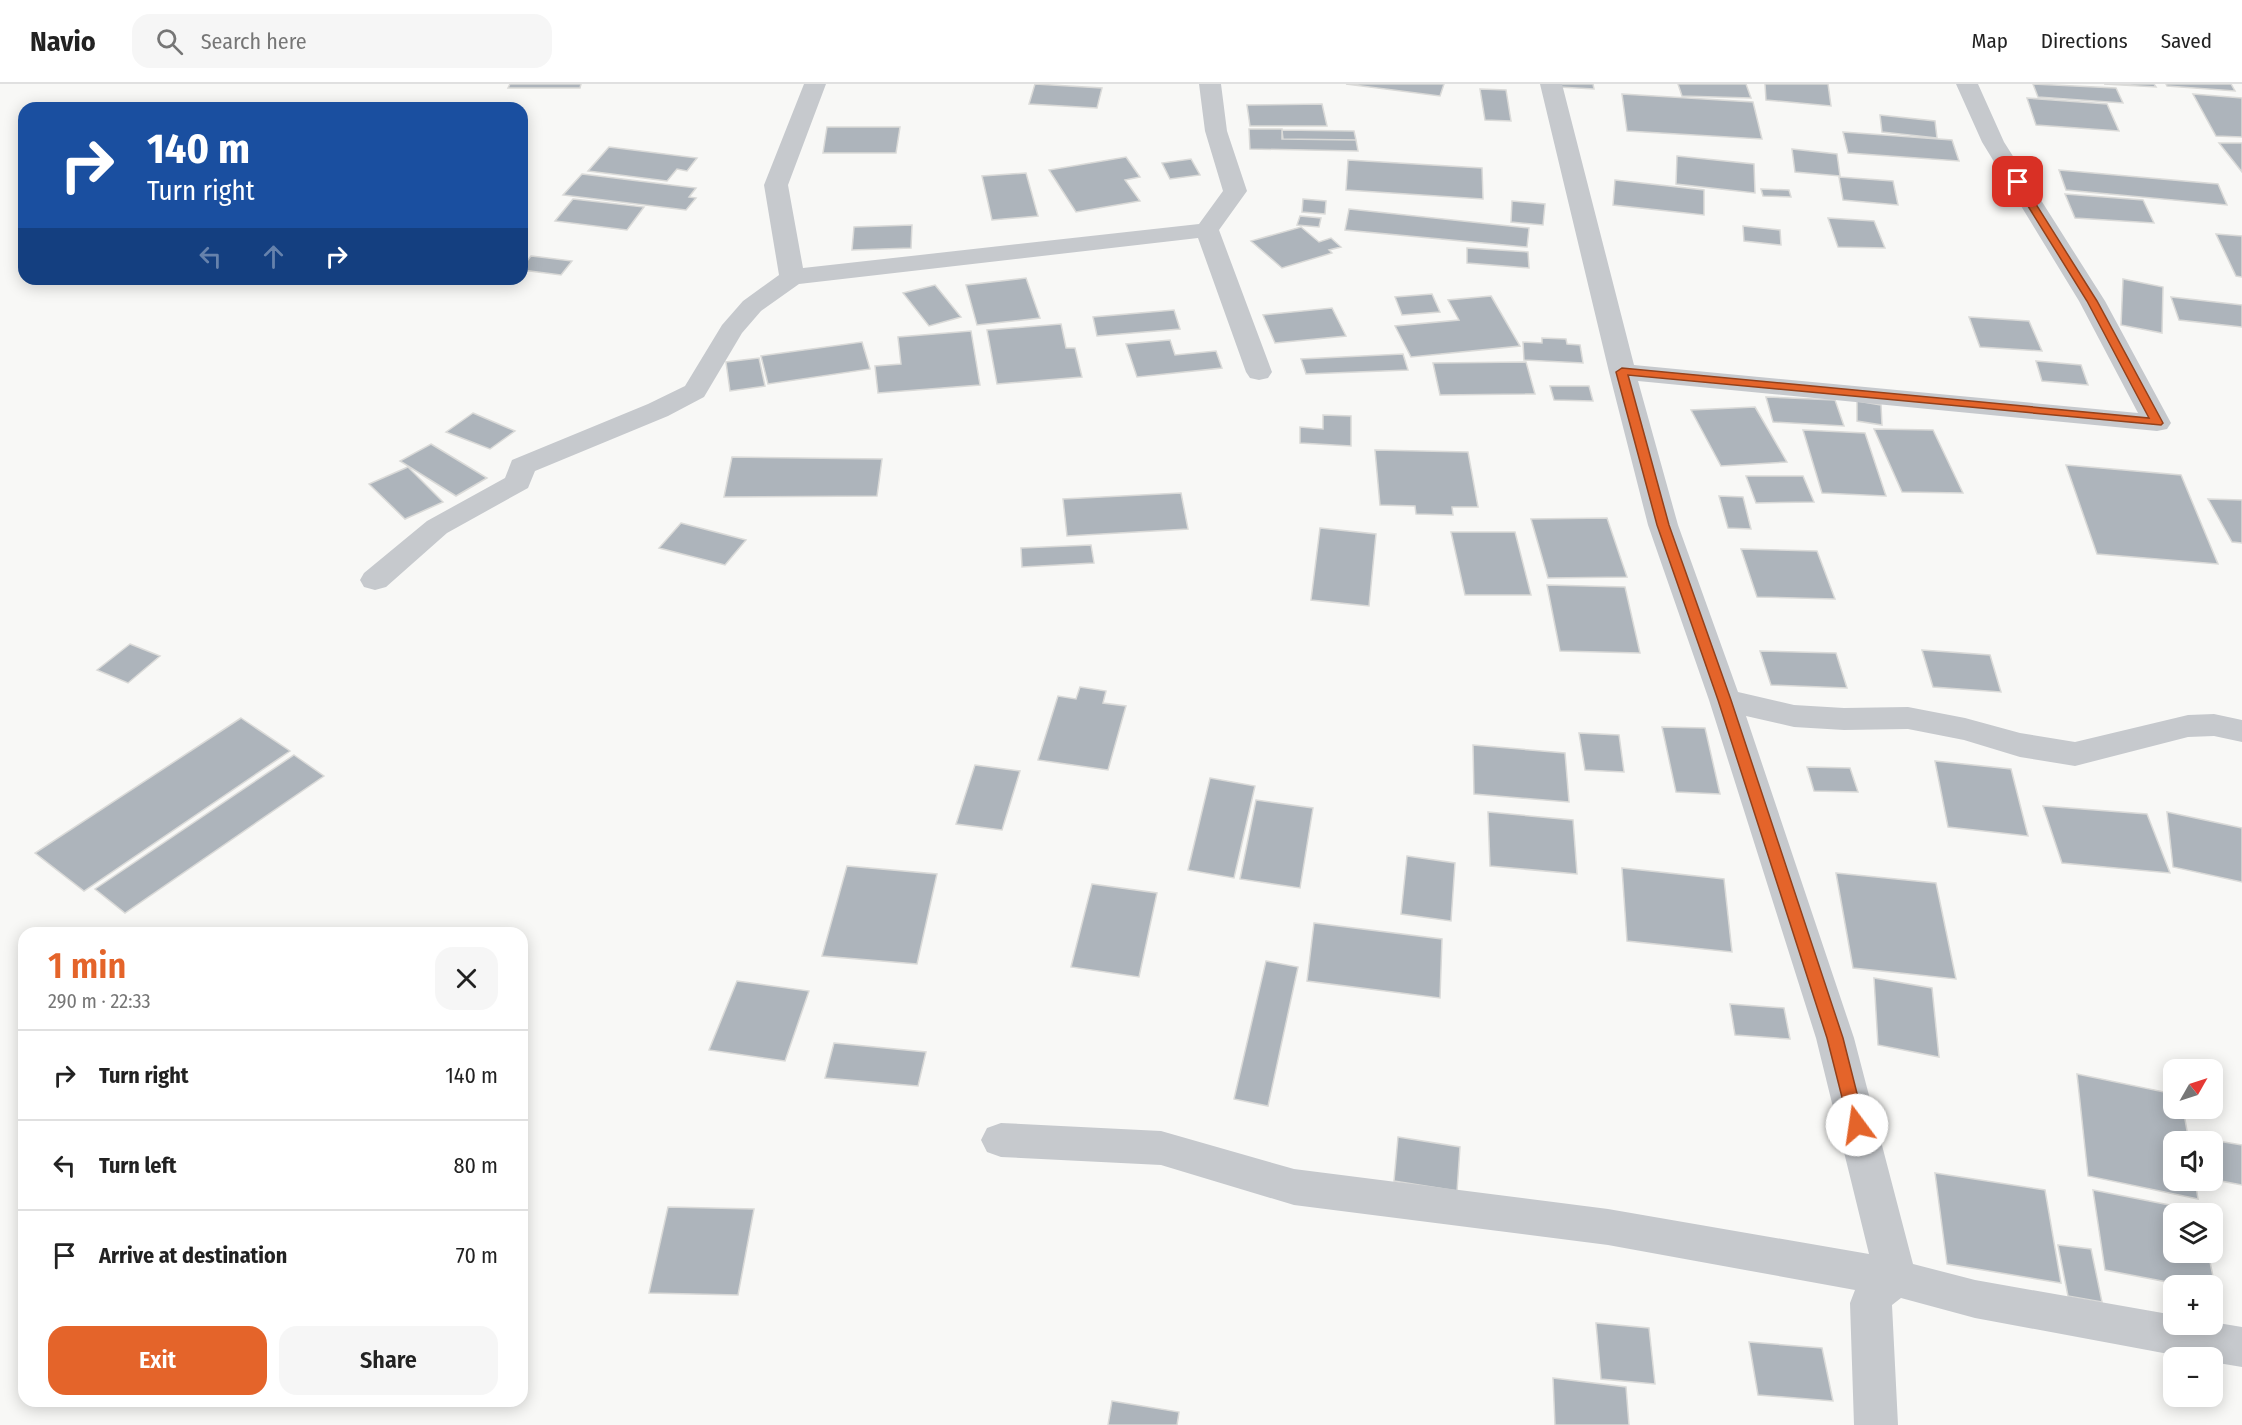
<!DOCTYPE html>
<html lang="en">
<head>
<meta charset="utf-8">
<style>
  :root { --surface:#fff; --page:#f6f6f6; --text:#222; --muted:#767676; --line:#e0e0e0; --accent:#e4642a }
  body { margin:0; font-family:"Fira Sans Condensed",sans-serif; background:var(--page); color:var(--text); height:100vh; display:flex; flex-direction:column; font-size:22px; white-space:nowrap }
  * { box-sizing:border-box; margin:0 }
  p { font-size:20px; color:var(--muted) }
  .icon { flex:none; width:33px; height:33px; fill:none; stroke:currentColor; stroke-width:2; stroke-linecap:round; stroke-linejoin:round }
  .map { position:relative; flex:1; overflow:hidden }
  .drawer { position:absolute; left:18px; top:843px; width:510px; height:480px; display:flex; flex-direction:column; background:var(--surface); border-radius:18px; box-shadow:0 3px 15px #0003 }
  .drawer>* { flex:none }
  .hud { position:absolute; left:18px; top:18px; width:510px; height:183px; border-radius:18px; box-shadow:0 3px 15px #0003; background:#1a4fa0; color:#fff; overflow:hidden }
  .needle { width:39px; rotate:51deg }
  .fabs { position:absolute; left:2163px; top:975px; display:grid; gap:12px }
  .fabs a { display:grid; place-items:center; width:60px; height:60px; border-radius:12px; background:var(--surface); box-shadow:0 3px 15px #0003; font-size:30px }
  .pin { position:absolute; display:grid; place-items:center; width:51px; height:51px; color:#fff; margin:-26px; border-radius:12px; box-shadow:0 3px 9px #0006 }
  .me { position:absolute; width:66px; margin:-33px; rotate:346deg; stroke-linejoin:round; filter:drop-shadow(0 0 4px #0008) }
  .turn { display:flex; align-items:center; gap:21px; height:126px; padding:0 30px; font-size:27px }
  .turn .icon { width:78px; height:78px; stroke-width:2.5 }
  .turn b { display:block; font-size:42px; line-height:51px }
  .lanes { display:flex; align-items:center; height:57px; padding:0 30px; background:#0003; justify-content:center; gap:30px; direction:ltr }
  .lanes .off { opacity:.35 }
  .round { display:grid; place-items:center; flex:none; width:63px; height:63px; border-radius:18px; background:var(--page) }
  .headline { display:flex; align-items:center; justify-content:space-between; height:102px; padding:0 30px }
  h1 { font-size:36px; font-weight:600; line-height:45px; color:var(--accent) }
  .cta { display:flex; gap:12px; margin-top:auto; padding:12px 30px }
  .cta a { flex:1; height:69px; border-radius:18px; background:var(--accent); color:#fff; font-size:24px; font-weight:600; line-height:69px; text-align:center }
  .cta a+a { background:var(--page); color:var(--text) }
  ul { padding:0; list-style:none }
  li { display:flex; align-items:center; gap:18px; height:90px; padding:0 30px; border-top:2px solid var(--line) }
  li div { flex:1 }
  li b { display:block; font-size:22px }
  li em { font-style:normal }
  header { display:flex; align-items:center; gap:36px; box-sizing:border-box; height:84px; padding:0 30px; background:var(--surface); border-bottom:2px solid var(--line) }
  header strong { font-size:28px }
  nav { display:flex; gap:33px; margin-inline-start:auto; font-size:21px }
  .search { width:420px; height:54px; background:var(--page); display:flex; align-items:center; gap:15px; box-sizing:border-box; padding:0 21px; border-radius:18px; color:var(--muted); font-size:22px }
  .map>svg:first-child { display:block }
</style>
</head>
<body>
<header>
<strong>Navio</strong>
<div class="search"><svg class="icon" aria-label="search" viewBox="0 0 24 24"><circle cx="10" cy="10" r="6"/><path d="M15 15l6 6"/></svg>Search here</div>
<nav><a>Map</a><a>Directions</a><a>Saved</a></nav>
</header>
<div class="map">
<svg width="2242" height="1341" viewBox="0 0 2242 1341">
  <rect width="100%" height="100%" fill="#f8f8f6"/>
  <path fill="#adb4bb" stroke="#dadad8" stroke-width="1.5" d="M510 0H581L580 4H508Z
    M1035 0 1102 4 1097 24 1029 20Z
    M1346 0H1444L1440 12Z
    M1558 0H1593L1594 5 1559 3Z
    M1678 0H1746L1751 14 1682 12Z
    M1765 0H1828L1831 22 1766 16Z
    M2033 0 2116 4 2123 19 2038 13Z
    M2104 0H2154L2156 3Z
    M2166 0H2231L2235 7 2167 2Z
    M1480 5 1506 6 1511 37 1485 36Z
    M1622 10 1753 18 1762 55 1627 47Z
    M2193 10 2242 14V53L2216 52Z
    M2027 14 2107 20 2119 47 2036 41Z
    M1322 20 1327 42H1250L1247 21Z
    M1880 31 1935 37 1937 54 1882 48Z
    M827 43H900L896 69H823Z
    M1249 45H1282V55L1356 56 1358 67 1250 65Z
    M1282 46 1354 47 1356 56 1283 55Z
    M1843 48 1952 56 1959 77 1848 69Z
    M2219 59H2242V88Z
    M609 63 697 74 687 87 677 85 667 97 588 87Z
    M1792 65 1837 70 1840 92 1795 88Z
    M1677 72 1754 80 1755 109 1676 100Z
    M1126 73 1140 93 1125 96 1140 117 1076 128 1049 86Z
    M1191 75 1200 91 1170 95 1162 79Z
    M1348 76 1482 84 1483 115 1346 106Z
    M2059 86 2218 100 2227 121 2066 106Z
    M1026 89 1038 132 992 136 982 92Z
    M582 90 696 104 689 113 696 114 686 126 563 111Z
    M1839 93 1893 97 1898 121 1843 116Z
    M1615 96 1704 106V131L1613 121Z
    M1761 105 1789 106 1791 113 1763 112Z
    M2065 110 2143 116 2154 139 2075 134Z
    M573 115 644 123 627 146 555 137Z
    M1303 115 1326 117 1325 130 1302 128Z
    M1512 117 1545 120 1543 141 1511 138Z
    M1349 125 1529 144 1527 163 1345 146Z
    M1300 132 1321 134 1319 143 1297 141Z
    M1828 134 1874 137 1885 164 1838 163Z
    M912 141 911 164 852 166 854 143Z
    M1743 142 1780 146 1781 161 1744 157Z
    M1301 143 1319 158 1331 154 1341 163 1329 166 1332 169 1282 184 1251 157Z
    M2216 150 2242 152V193L2236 192Z
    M1467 164 1528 168 1529 184 1467 179Z
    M531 172 540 173 572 177 561 191 522 186V183Z
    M1026 194 1040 234 977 241 966 201Z
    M2123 195 2163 203 2162 249 2121 241Z
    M935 201 961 233 929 242 903 209Z
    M1432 210 1440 228 1402 231 1395 213Z
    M1491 212 1520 262 1411 273 1395 242 1459 236 1448 216Z
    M2171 213 2242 221V243L2179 236Z
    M1332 224 1346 252 1275 259 1263 231Z
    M1174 226 1180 245 1097 252 1093 233Z
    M1969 233 2029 237 2042 267 1980 263Z
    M1061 240 1066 264H1075L1082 293 997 300 987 246Z
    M971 247 980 301 878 309 875 282 901 280 898 253Z
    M1542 254 1566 255 1567 260 1580 261 1583 279 1524 276 1523 258 1542 259Z
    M1170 256 1175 271 1216 267 1222 284 1137 293 1126 260Z
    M862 258 870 285 768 300 761 272Z
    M1403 270 1408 286 1306 290 1301 275Z
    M759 274 765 302 730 307 726 278Z
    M2036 277 2081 281 2088 301 2042 297Z
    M1526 278 1535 310 1440 311 1433 279Z
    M1550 302H1589L1593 317 1554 316Z
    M1766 313 1835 316 1844 342 1773 338Z
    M1857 317 1881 321 1882 341 1857 337Z
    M1755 323 1787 378 1721 382 1691 326Z
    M473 329 515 347 490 365 446 348Z
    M1323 331 1351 332V362L1300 359V343L1323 345Z
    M1874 345 1933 346 1963 409 1902 408Z
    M1803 346 1865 349 1886 412 1822 409Z
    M431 360 487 394 456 412 400 377Z
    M1375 366 1468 368 1478 423H1452L1453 431 1416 430 1415 422 1380 421Z
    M732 373 882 375 877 412 724 413Z
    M2066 381 2181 391 2218 480 2097 470Z
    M408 383 443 418 405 435 369 400Z
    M1746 392H1803L1814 418 1756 419Z
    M1181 409 1188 445 1067 452 1063 415Z
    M1719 412 1743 413 1751 445 1728 444Z
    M2208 415 2242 416V459L2232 458Z
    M1607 434 1627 493 1548 494 1531 435Z
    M681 439 746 456 725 481 659 464Z
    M1320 444 1376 450 1369 522 1311 516Z
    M1451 448H1515L1531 511H1465Z
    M1091 461 1094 479 1022 483 1021 464Z
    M1741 465 1817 467 1835 515 1757 513Z
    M1547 501 1625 503 1640 569 1560 567Z
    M130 560 160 572 128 599 97 586Z
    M1922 566 1990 571 2001 608 1933 603Z
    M1760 567 1836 569 1847 604 1771 601Z
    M1080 603 1106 607 1103 619 1126 622 1108 686 1038 676 1058 612 1076 615Z
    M241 634 290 667 84 807 35 769Z
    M1662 643 1705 644 1720 710 1676 708Z
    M1579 649 1619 651 1624 688 1585 686Z
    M1473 661 1565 669 1569 718 1474 710Z
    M294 671 324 692 125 829 95 805Z
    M1935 677 2011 685 2028 752 1948 743Z
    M975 681 1020 687 1002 746 956 740Z
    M1807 683 1850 684 1858 708 1814 707Z
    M1210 694 1255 702 1234 794 1188 786Z
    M1256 716 1313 724 1300 804 1240 795Z
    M2043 722 2147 730 2170 789 2062 779Z
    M1488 728 1573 736 1577 790 1490 782Z
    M2167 728 2242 744V798L2173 783Z
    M1407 772 1455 779 1451 837 1401 830Z
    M847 782 937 790 917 880 822 872Z
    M1622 784 1724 795 1732 868 1627 857Z
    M1836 789 1936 799 1956 895 1853 884Z
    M1092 800 1157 809 1139 893 1071 883Z
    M1314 839 1442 855 1440 914 1307 897Z
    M1266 877 1298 883 1268 1022 1234 1015Z
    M1874 894 1932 904 1939 973 1878 961Z
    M737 897 809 907 785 977 709 966Z
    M1730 920 1784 924 1790 955 1735 951Z
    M834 959 926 968 918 1002 825 994Z
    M2077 990 2174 1010V1024H2183L2189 1058H2174V1096H2195L2198 1115 2088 1092Z
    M1398 1053 1460 1063 1457 1107 1394 1097Z
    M2212 1056 2242 1061V1101L2221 1097Z
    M1935 1089 2045 1106 2061 1199 1947 1180Z
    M2093 1106 2200 1127 2201 1130H2174V1168H2208L2216 1207 2212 1206V1202H2188L2105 1186Z
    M668 1123 754 1125 738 1211 649 1209Z
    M2058 1161 2091 1165 2102 1218 2068 1212Z
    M1596 1239 1649 1244 1655 1300 1601 1295Z
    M1749 1258 1822 1264 1833 1317 1758 1311Z
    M1553 1294 1626 1303 1629 1341H1555Z
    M1112 1317 1179 1328 1177 1341H1108Z"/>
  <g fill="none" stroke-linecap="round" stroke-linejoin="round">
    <path fill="#c6c9cd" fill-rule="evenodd" d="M804 0H826L788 101 803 184 1199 140 1223 107 1205 47 1199 0H1221L1227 47 1247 107 1219 146 1272 288 1268 294 1259 296 1250 294 1246 288 1198 154 799 200 761 227 742 249 704 313 668 332 535 387 528 404 447 449 386 503 375 506 364 503 360 496 364 489 427 437 505 394 512 376 648 320 685 302 722 241 743 217 779 191 764 101Z
      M1540 0H1562L1634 281 2138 329 2079 217 1982 58 1956 0H1978L2004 58 2105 217 2171 339 2167 345 2157 347 1638 297 1678 441 1738 608 1794 621 1844 624 1908 623 1965 634 2020 649 2075 658 2188 631 2214 630 2242 636V658L2214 652 2188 653 2075 682 2020 673 1964 656 1908 645 1844 646 1794 643 1746 632 1854 954 1913 1180 1975 1196 2174 1231V1240H2212V1238L2242 1243V1283L2212 1278V1274H2190L1975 1234 1901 1214 1892 1221 1898 1341H1854L1850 1219 1855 1206 1608 1161 1294 1121 1161 1081 1001 1073 987 1068 981 1056 987 1044 1001 1039 1161 1047 1294 1085 1608 1125 1869 1170 1816 954 1709 616 1648 441 1609 288Z"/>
  </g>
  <path fill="#e4642a" stroke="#94411b" stroke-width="1.5" d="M2014 95 2022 98 2097 217 2163 339 2161 341 1628 291 1669 441 1731 616 1843 954 1865 1041 1863 1046 1857 1048 1851 1046 1849 1041 1827 954 1718 616 1657 441 1616 288 1622 284 2149 334 2087 217 2013 98Z"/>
</svg>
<div class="fabs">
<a><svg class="needle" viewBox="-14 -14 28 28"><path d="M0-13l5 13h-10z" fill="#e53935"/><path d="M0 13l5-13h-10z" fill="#767676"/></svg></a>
<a><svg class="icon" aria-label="sound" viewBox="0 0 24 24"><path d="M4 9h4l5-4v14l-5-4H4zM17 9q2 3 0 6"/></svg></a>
<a><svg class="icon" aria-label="layers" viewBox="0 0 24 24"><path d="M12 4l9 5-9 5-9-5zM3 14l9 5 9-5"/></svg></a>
<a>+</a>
<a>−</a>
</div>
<div class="pin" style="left:2018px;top:98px;background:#d93025"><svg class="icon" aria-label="arrive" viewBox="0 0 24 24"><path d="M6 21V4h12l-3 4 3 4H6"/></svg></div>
<svg class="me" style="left:1857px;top:1041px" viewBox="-20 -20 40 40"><circle r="19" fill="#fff"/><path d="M0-13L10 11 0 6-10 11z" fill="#e4642a"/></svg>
<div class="hud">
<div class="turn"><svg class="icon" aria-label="right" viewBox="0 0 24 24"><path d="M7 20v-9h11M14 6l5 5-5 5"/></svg><div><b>140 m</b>Turn right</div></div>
<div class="lanes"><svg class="icon off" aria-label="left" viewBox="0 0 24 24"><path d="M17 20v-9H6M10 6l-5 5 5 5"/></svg><svg class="icon off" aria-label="ahead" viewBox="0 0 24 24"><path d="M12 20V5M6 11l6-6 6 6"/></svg><svg class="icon" aria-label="right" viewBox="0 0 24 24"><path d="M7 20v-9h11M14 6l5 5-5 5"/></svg></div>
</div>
<section class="drawer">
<div class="headline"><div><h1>1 min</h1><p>290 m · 22:33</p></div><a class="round"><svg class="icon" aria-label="close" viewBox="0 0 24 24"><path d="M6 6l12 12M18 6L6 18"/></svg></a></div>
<ul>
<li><svg class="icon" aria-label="right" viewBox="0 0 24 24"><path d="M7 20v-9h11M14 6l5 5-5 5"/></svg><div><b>Turn right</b></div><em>140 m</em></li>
<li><svg class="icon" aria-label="left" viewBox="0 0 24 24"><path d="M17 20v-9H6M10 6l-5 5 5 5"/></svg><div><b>Turn left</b></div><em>80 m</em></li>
<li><svg class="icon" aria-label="arrive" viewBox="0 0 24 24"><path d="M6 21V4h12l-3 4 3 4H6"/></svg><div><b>Arrive at destination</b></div><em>70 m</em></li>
</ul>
<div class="cta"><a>Exit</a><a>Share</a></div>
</section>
</div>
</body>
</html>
